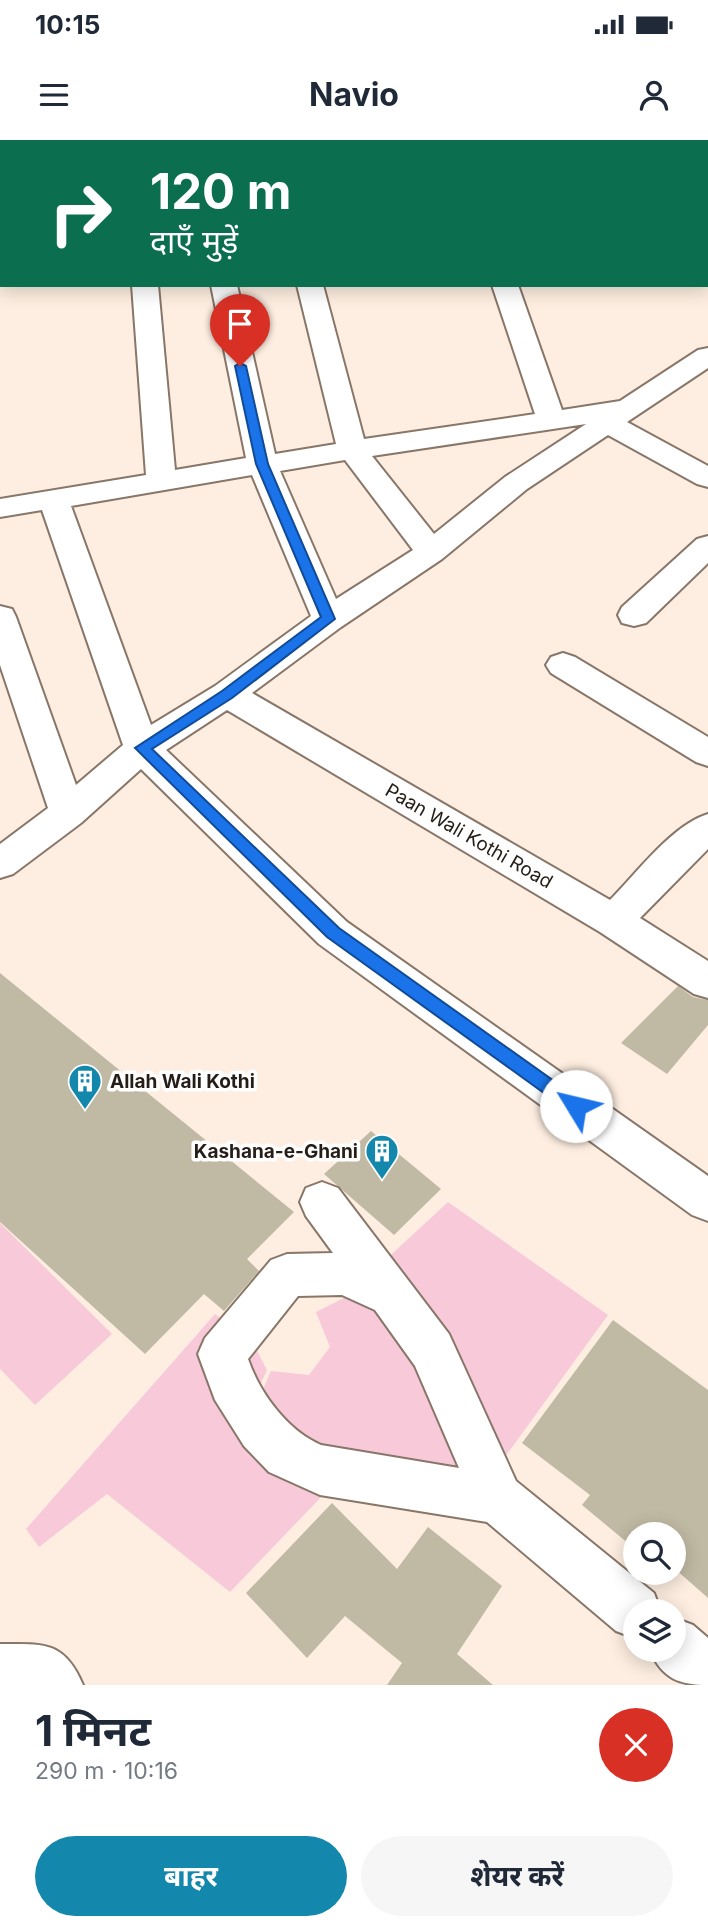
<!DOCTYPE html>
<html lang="hi">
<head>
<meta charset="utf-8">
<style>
  :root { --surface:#fff; --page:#f6f6f7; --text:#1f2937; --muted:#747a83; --accent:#1388ac }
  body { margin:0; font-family:Inter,"Noto Sans Devanagari",sans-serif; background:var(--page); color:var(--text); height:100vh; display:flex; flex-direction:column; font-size:26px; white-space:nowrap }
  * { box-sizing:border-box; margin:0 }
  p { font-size:23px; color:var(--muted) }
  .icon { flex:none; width:38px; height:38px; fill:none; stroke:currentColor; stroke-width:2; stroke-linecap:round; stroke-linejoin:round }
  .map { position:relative; height:1545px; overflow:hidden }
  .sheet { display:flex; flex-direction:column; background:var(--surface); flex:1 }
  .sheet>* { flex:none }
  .banner { position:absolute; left:0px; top:0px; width:709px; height:147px; box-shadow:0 4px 18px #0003; background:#0b6e4f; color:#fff; overflow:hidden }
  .fabs { position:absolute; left:623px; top:1382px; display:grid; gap:14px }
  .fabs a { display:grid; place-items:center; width:63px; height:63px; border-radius:50%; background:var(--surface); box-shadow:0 4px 18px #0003; font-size:35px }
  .pin { position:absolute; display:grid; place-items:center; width:60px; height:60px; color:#fff; margin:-72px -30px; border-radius:50% 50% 50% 0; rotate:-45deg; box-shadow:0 0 7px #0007 }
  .pin .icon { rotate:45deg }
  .me { position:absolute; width:77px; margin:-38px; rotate:306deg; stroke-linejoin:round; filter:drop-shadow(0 0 5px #0008) }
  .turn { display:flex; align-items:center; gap:24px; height:147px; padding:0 35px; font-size:32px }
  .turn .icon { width:91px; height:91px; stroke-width:2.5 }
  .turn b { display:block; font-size:49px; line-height:60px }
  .round { display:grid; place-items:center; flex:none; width:74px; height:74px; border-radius:37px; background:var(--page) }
  .summary { display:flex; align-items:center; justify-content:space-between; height:119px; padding:0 35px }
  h1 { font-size:42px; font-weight:700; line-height:52px }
  .cta { display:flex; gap:14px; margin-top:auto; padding:14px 35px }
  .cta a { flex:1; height:80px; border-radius:42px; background:var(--accent); color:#fff; font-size:28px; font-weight:700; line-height:80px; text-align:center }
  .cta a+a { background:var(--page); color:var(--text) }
  .status { display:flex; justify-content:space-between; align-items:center; height:49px; padding:0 35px; background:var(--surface); direction:ltr }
  .status svg { height:19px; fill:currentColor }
  header { display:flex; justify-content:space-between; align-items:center; height:91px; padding:0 35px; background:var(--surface); font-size:32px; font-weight:700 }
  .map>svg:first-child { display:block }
</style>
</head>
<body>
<div class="status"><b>10:15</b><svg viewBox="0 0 49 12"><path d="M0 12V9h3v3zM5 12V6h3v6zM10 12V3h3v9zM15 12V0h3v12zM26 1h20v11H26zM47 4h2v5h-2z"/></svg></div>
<header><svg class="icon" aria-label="menu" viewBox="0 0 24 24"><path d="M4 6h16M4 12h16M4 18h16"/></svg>Navio<svg class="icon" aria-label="person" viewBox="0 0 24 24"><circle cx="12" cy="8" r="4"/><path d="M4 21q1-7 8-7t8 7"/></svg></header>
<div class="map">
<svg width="708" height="1545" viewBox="0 0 708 1545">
  <rect width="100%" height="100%" fill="#feeee1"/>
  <path fill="#f7c9d9" d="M448 1062 608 1175 497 1328 380 1125Z
    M0 1083 112 1194 35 1265 0 1229Z
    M352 1154 387 1169 416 1210 473 1343 334 1326 256 1265 271 1231 309 1235 330 1207 316 1172Z
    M215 1174 254 1205 267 1230 253 1260 325 1353 230 1452 107 1354 39 1407 26 1389Z"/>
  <path fill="#c0baa4" d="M0 833 294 1072 247 1119 259 1131 224 1171 204 1154 145 1214 0 1082Z
    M678 846 693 857 708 860V885L667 934 621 903Z
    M371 991 441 1049 394 1095 324 1034Z
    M613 1180 708 1250V1458L674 1428V1395H635V1409L582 1365 590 1355 522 1303Z
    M332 1363 397 1429 428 1387 502 1446 457 1514 493 1545H387L402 1523 345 1476 307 1518 246 1453Z"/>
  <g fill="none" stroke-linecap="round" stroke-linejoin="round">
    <defs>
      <path id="minor" d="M121 0H145V2H121Z
        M300 0H324V2H300Z
        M676 0H708V7L707 2H675Z
        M707 50H708V64H707Z
        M707 95H708V111H707Z
        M132 145H158L175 330 246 318 211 145H237L275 314 336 304 297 145H323L364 299 535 274 492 145H518L562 270 620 261 698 210 708 208V228L627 282 708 326V347L697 344 608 295 527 349 442 419 341 487 252 553 610 760C637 733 672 685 708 674V709L640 778 708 821V858L694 854 600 792 227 570 166 610 347 782 708 1036V1081L692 1075 319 804 141 629 81 683 13 734 0 738V704L48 668 0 525V466L12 469 16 477 76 645 123 605 42 370 0 377V359L146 335ZM586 284 505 337 434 394 372 316ZM345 320 413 410 336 459 280 331ZM252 335 311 476 215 546 151 585 71 366Z
        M708 396V423L646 483 634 486 622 483 618 475 622 467 697 399Z
        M563 513 575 517 708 597V626L696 622 551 533 546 525 551 517Z
        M322 1042 338 1048 449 1194 516 1341 654 1453 661 1472H635V1498L616 1491 487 1382 320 1355 269 1332 244 1306 215 1260 198 1214 205 1198 271 1120 287 1114 333 1113 306 1076 300 1062 306 1048ZM342 1155 375 1170 415 1226 459 1328 321 1305C288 1291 260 1254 248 1219L298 1156Z
        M674 1478 693 1485 708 1498V1545C680 1545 662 1539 650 1510H674Z
        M0 1504C43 1504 64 1500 83 1545H0Z"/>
    </defs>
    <use href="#minor" stroke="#887668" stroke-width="4"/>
    <use href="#minor" fill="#fff" fill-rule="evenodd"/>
  </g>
  <path fill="#1a73e8" stroke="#114b97" stroke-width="2" d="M240 223 246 226 268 324 335 479 232 558 152 609 339 788 582 961 584 966 582 971 576 974 569 971 327 797 135 608 222 551 321 477 256 324 235 226Z"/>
  <defs>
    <symbol id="building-pin" viewBox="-11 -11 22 30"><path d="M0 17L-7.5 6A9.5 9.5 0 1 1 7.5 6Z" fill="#1388ac" stroke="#fefefe"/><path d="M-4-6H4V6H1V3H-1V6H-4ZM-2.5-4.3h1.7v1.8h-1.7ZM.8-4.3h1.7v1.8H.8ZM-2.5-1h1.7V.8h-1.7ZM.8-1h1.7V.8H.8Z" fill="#fff"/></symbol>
  </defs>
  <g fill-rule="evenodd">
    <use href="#building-pin" x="66" y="922" width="38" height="52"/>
    <use href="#building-pin" x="363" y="992" width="38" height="52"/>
  </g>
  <g text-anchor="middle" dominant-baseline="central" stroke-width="7" stroke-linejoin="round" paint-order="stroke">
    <g font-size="19" fill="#251e18" stroke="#fefefe">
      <text transform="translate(469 696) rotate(30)">Paan Wali Kothi Road</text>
    </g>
    <g font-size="19" font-weight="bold" fill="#251e18" stroke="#fefefe" text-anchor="start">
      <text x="110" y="941">Allah Wali Kothi</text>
      <text x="358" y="1011" text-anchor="end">Kashana-e-Ghani</text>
    </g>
  </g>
</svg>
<div class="fabs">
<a><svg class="icon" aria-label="search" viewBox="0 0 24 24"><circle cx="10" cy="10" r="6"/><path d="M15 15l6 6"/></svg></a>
<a><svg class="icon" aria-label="layers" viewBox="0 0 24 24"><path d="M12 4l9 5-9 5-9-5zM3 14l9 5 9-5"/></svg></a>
</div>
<div class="pin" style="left:240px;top:226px;background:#d93025"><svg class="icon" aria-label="arrive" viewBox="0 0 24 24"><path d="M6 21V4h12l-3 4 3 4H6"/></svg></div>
<svg class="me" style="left:576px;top:966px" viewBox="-20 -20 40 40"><circle r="19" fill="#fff"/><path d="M0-13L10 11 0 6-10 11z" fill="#1a73e8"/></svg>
<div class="banner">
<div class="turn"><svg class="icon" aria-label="right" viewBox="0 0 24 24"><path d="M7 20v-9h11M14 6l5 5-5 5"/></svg><div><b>120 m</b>दाएँ मुड़ें</div></div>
</div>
</div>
<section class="sheet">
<div class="summary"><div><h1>1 मिनट</h1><p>290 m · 10:16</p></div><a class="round" style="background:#d93025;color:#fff"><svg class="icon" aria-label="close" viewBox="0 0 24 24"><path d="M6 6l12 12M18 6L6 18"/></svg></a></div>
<div class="cta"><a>बाहर</a><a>शेयर करें</a></div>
</section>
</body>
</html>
